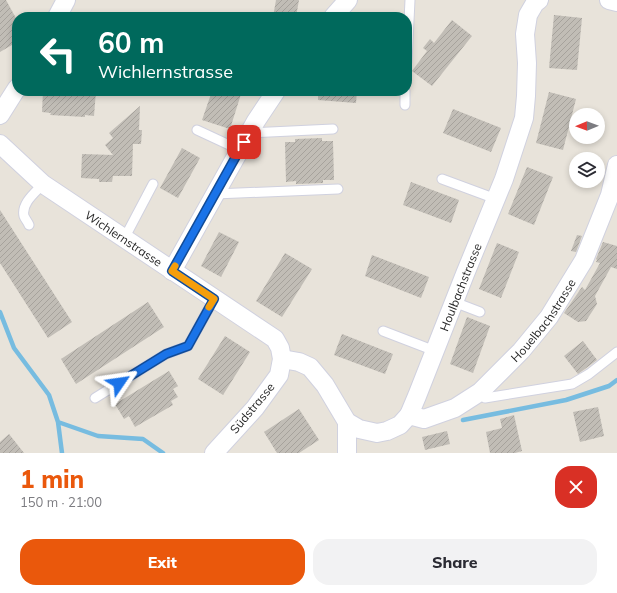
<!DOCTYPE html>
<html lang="en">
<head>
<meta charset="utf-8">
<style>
  :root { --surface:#fff; --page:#f2f2f3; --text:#2b2b33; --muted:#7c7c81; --accent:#ea580c }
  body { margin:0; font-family:Mulish,sans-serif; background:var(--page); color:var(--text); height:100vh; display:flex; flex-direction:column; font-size:15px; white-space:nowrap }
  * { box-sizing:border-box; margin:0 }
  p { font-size:13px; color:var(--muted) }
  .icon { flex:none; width:22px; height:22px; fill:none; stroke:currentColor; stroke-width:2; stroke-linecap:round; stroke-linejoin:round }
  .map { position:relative; height:453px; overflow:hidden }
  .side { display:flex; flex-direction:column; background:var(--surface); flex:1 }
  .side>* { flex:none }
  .top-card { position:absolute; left:12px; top:12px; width:400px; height:84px; border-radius:16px; box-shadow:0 2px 6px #0003; background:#00695c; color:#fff; overflow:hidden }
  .needle { width:26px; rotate:269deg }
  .fabs { position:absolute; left:569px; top:108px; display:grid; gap:8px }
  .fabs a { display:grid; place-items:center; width:36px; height:36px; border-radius:50%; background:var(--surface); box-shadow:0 2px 6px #0003; font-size:20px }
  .pin { position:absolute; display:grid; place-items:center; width:34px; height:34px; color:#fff; margin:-17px; border-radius:8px; box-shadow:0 2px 6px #0006 }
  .me { position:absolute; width:44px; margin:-22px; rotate:58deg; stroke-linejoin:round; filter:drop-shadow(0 0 3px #0008) }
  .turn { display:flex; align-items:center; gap:14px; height:84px; padding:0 20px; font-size:18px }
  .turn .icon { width:52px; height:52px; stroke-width:2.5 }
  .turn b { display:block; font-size:28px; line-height:34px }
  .round { display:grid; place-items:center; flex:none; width:42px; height:42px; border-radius:16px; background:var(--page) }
  .overview { display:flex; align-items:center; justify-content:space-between; height:68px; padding:0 20px }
  h1 { font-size:24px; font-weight:800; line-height:30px; color:var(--accent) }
  .primary-button { display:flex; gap:8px; margin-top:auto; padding:8px 20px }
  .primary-button a { flex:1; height:46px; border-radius:16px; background:var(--accent); color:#fff; font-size:16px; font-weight:800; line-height:46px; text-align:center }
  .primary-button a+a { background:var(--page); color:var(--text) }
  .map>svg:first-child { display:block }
</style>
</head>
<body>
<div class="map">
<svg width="617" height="453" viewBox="0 0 617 453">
  <defs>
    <pattern id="building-hatch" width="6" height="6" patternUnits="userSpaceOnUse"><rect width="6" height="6" fill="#c1bdb6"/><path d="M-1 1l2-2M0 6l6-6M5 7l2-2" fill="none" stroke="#a6a29c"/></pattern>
  </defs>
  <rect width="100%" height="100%" fill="#e8e3da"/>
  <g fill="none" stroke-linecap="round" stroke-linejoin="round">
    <path stroke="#77bce0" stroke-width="4.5" d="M0 312 14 348 49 395 58 422 62 453
      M463 420 566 400 609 386 617 380
      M58 422 98 436 143 439 163 453"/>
  </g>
  <path fill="url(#building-hatch)" d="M0 0H6L17 20V42L0 52Z
    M276 0H299L296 17H273Z
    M554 15 582 18 577 70 549 68Z
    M452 20 472 36 432 86 412 71 427 51 423 48 430 39 434 43Z
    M43 91H96L94 116 85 115V117L50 115 51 113 42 112Z
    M212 91H242L230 129 202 120Z
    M318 91H357L356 103 318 100Z
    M549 92 576 99 563 150 536 143Z
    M140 106 139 130H142L141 144H133L132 176H113L112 182H99V179L81 178 82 154 113 155 105 145 113 138 109 133Z
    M453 109 501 128 491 152 443 133Z
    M322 138V141H333L334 180H323V183L296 184V181L286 182 285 142H295V139Z
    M182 148 200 158 178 198 160 188Z
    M527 167 553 177 534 225 508 214Z
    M411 182 459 200 451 223 403 205Z
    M0 210 72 322 48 338 0 263Z
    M219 232 239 242 221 277 201 266Z
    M577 235 582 236 576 252 571 251Z
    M603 242 617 246V269L611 267 595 296 597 304 586 321 578 322 564 313 582 287 585 290 600 263 596 262 597 260 596 259Z
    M497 243 519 252 501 298 479 289Z
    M285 253 312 269 282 317 256 301Z
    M372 255 429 277 421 298 365 276Z
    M148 302 164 327 76 384 61 359Z
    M467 317 490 326 473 373 450 364Z
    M342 334 393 354 385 374 334 355Z
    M225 336 250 352 223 395 198 379Z
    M583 341 597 360 578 374 564 356Z
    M169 371 178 386 173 389 178 397 171 401 173 405 135 427 129 416 124 419 115 404Z
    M598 407 604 436 580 442 573 412Z
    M299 409 319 440 299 453H277L264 432Z
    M514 415 522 451 515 453H490L486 432 502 428 500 419Z
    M447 431 450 444 425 450 422 437Z
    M9 434 24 453H0V442Z"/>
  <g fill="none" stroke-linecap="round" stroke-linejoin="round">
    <defs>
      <path id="lane" d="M407 62 410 0
        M405 105V91
        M197 130 240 150
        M249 133 333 129
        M442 179 496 199
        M215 194 338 189
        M29 225C28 222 25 219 24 216 21 203 36 192 43 184
        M124 239 153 184
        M454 302 480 312
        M383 331 435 351
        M480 392 485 398 572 384 589 374 617 352
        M95 398 166 354 188 346 214 299"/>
      <g id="street">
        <path d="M609 0 617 2"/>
        <path d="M57 17 66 0"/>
        <path d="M333 17 348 0"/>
        <path d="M0 115 17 88"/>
        <path id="s1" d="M0 144 43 184 275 339 280 348 282 359 279 375 255 408 214 453"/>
        <path d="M172 271 256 121 276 91"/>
        <path id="s2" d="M282 359 299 362 310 367 325 385 347 422 359 429 377 433 387 431 400 425 409 415 417 396 465 274 504 179 524 118 526 96 527 63 525 34 528 15 535 3 539 0"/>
        <path id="s3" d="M409 415 424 419 455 408 480 392 521 351 549 317 584 260 610 195 617 165"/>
        <path d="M347 453V422"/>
      </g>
    </defs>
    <use href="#lane" stroke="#d0d1df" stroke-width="11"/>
    <use href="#street" stroke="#d0d1df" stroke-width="20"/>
    <use href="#lane" stroke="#fff" stroke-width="9"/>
    <use href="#street" stroke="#fff" stroke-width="18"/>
  </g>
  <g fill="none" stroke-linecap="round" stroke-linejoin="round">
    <defs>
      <path id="route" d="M119 383 166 354 188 346 214 299 172 271 244 142"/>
    </defs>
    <use href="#route" stroke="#114b97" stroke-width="10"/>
    <use href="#route" stroke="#1a73e8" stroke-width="7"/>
    <path stroke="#f59e0b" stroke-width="7" d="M175 266 172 271 214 299 209 307"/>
  </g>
  <g text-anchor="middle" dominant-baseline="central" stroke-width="3" stroke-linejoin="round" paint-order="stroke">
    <g font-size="12" fill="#272727" stroke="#fff">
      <text stroke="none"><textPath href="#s1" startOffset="156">Wichlernstrasse</textPath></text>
      <text stroke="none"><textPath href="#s2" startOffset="304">Houlbachstrasse</textPath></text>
      <text stroke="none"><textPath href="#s3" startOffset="174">Houelbachstrasse</textPath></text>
      <text transform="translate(252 408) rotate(-50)">Südstrasse</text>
    </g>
  </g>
</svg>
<div class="fabs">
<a><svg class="needle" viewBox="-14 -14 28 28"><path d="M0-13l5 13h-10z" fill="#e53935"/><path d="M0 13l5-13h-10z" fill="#7c7c81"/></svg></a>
<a><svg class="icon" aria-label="layers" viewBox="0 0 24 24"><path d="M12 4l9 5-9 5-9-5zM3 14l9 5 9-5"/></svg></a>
</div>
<div class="pin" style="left:244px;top:142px;background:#d93025"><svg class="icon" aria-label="arrive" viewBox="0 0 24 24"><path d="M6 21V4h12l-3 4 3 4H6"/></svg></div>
<svg class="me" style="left:119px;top:383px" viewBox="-20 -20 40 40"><path d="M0-17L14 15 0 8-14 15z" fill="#1a73e8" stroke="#fff" stroke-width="4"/></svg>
<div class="top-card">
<div class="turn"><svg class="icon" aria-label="left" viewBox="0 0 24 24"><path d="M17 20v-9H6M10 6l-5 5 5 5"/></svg><div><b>60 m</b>Wichlernstrasse</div></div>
</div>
</div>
<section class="side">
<div class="overview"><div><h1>1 min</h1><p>150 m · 21:00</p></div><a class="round" style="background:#d93025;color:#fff"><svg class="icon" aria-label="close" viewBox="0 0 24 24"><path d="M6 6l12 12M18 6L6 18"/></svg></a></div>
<div class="primary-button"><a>Exit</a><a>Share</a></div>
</section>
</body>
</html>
